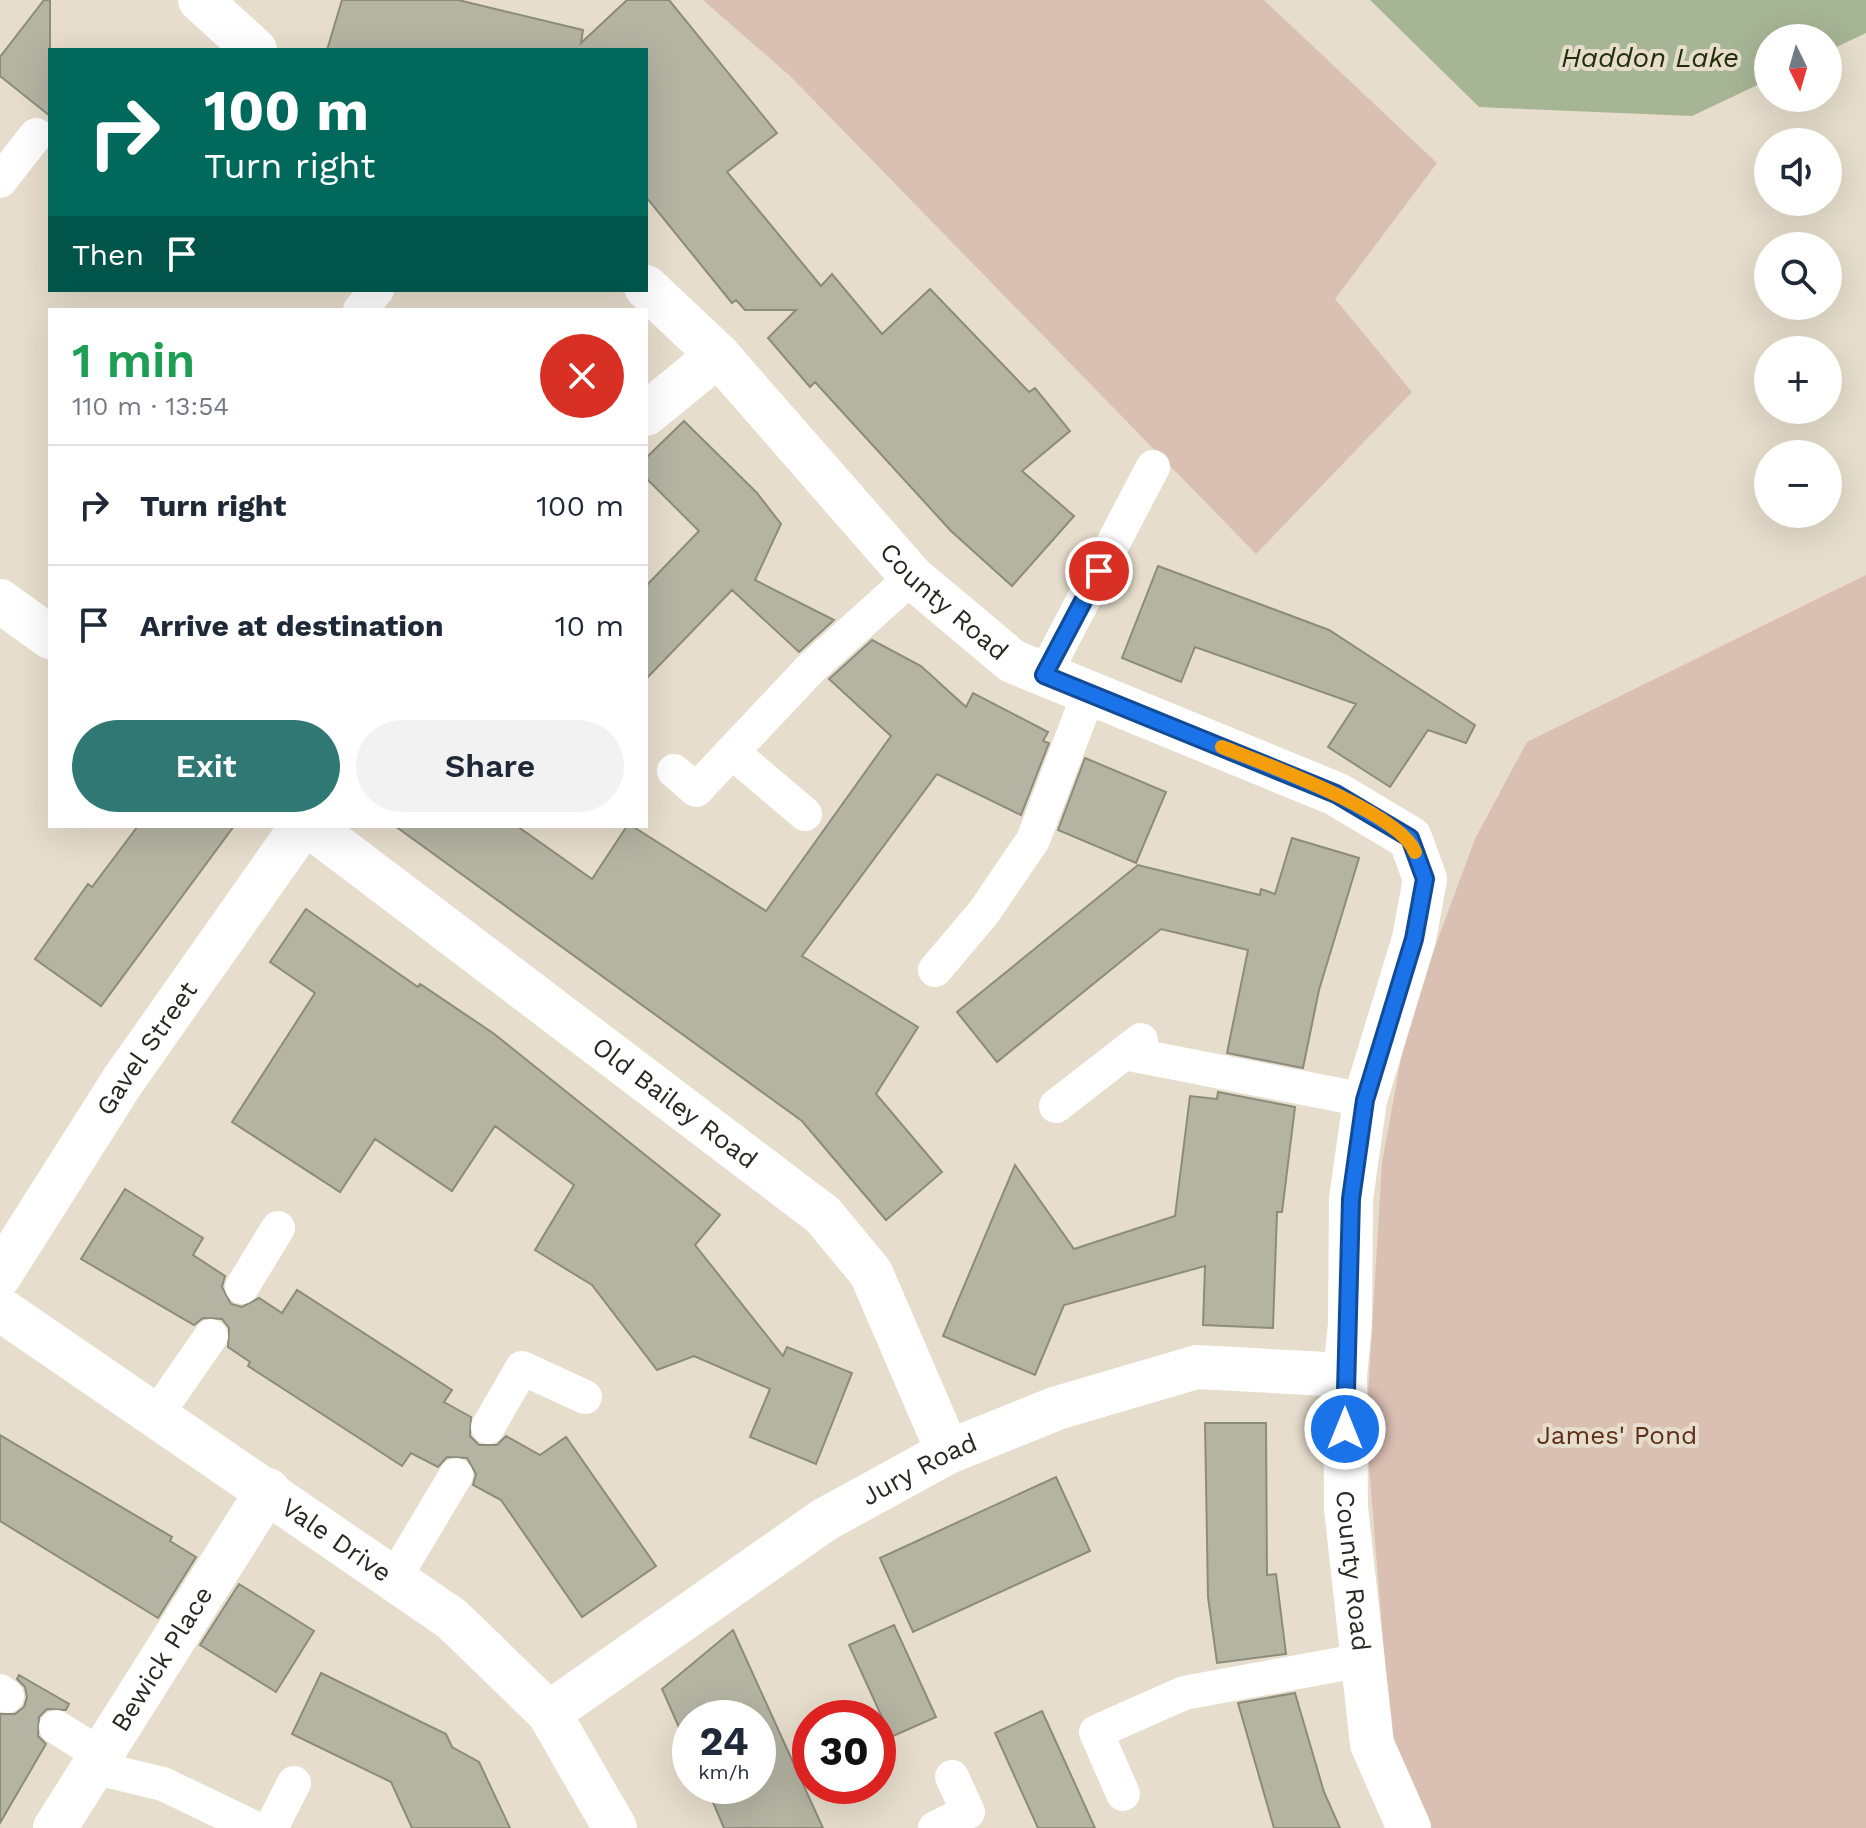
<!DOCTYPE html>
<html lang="en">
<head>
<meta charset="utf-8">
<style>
  :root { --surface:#fff; --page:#f2f2f3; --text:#1f2937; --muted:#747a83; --line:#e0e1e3; --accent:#307874 }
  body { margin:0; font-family:"Work Sans",sans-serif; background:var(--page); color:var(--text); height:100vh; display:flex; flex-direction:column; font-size:30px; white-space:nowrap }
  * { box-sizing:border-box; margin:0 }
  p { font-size:26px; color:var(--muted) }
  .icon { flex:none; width:44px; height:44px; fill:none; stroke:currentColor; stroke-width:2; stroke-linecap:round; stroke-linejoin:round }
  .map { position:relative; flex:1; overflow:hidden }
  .drawer { position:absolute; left:48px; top:308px; width:600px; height:520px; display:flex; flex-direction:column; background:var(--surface); border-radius:0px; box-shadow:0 8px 32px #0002 }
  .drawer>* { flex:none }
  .banner { position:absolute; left:48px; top:48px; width:600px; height:244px; border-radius:0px; box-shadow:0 8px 32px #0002; background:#00695c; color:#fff; overflow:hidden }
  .needle { width:52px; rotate:175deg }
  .tools { position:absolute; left:1754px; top:24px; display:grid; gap:16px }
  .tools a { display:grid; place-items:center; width:88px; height:88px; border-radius:50%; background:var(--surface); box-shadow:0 8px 32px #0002; font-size:40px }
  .speed { position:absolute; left:672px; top:1700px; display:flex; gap:16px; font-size:40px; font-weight:700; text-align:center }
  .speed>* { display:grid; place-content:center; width:104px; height:104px; border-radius:50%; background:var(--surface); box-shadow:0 8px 32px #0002; line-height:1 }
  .speed small { font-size:20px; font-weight:400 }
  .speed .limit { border:12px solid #d22; background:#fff; color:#111 }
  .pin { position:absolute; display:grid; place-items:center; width:68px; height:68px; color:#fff; margin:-34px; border:4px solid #fff; border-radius:50%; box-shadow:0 2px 8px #0007 }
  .me { position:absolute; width:88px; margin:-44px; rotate:0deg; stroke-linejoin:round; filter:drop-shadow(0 0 6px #0008) }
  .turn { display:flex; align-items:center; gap:28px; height:168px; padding:0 24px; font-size:36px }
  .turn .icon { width:104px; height:104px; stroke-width:2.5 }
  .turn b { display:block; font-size:56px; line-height:68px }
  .then { display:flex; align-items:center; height:76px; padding:0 24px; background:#0003; gap:16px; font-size:30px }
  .round { display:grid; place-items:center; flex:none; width:84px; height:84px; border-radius:42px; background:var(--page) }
  .headline { display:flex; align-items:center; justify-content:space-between; height:136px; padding:0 24px }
  h1 { font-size:48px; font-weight:600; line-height:60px; color:#1e9e55 }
  .cta { display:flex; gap:16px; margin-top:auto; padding:16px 24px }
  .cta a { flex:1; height:92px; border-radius:48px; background:var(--accent); color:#fff; font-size:32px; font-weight:600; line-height:92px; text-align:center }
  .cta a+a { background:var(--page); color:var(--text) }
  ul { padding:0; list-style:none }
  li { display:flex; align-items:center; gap:24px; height:120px; padding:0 24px; border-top:2px solid var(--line) }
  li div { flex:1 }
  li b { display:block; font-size:30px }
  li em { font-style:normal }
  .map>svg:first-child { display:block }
</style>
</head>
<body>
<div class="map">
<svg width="1866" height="1828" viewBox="0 0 1866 1828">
  <rect width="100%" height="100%" fill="#e6ddcc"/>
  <path fill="#dabfb3" d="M703 0H1264L1437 163 1335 299 1412 392 1256 554 789 75Z
    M1866 575V1828H1426L1391 1740 1366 1428 1382 1163 1408 1020 1475 839 1527 742Z"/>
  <path fill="#a6b594" d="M1370 0H1866V33L1828 51V38H1768V80L1692 116 1479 107Z"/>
  <path fill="#b5b4a3" stroke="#8c8c7b" stroke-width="2" d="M44 0H50V116L0 76V57Z
    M342 0H458L583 30 581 43 627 0H669L777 133 727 172 821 286 832 274 882 334 930 289 1029 392 1035 388 1070 431 1022 471 1074 516 1012 586 951 531 815 382 810 387 768 338 796 310H745L736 300 732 303 646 197V50H327Z
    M684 421 757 493 781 524 755 580 834 620 799 652 732 590 646 679V586L699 531 646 478V458Z
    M1158 566 1329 630 1475 725 1466 743 1428 730 1390 787 1328 747 1356 704 1195 647 1181 682 1122 658Z
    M872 640 921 666 966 707 973 693 1048 732 1043 741 1049 743 1021 815 937 774 802 956 918 1027 876 1094 942 1172 886 1220 802 1121 395 826H517L592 879 627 826H632L766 911 891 736 829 679Z
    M1085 758 1166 792 1136 863 1058 830Z
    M138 826H234L101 1006 35 959 88 884 92 887Z
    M1292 838 1359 858 1319 990 1303 1068 1227 1053 1248 950 1161 929 997 1062 957 1012 1138 865 1260 895 1261 889 1275 894Z
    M306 909 418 987 420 984 493 1033 720 1215 695 1245 783 1356 787 1347 852 1373 816 1464 750 1437 770 1389 694 1356 657 1370 592 1285 535 1250 574 1185 495 1126 452 1191 375 1139 340 1192 232 1122 315 993 270 962Z
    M1218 1092 1295 1107 1282 1212H1277L1273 1328 1203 1325 1205 1266 1064 1305 1035 1375 943 1336 1015 1165 1074 1249 1175 1216 1190 1096 1217 1099Z
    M125 1189 203 1238 193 1255 225 1276 222 1287 231 1304 242 1307 259 1298 282 1313 297 1290 452 1390 444 1402 471 1417 470 1436 479 1445H497L506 1436 540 1455 566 1437 656 1566 582 1617 501 1500 473 1485 476 1474 467 1458 447 1457 438 1467 411 1453 402 1466 248 1366 250 1362 228 1347 229 1328 222 1319 203 1318 194 1325 81 1259Z
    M1205 1423H1266L1267 1575 1276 1574 1286 1654 1217 1663 1208 1597Z
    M0 1435 172 1537 170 1541 196 1557 158 1618 0 1521Z
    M1056 1477 1090 1551 913 1632 880 1558Z
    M239 1584 314 1631 276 1692 200 1645Z
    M894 1625 936 1717 891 1737 849 1645Z
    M733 1630 787 1749 823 1828H724L706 1786H758V1718H690V1752L662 1689Z
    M321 1673 446 1734 452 1747 479 1762 510 1828H412L391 1782 292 1734Z
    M19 1675 69 1704 66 1710 47 1709 39 1717 38 1736 46 1744 0 1823V1714H15L24 1707 27 1697 25 1687 17 1679Z
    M1295 1693 1324 1792 1340 1828H1274L1238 1703Z
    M1042 1711 1095 1828H1038L995 1733Z"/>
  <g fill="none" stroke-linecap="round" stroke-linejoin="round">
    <path stroke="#fff" stroke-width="34" d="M0 181 36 135
      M360 310 377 290
      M1044 675 1153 467
      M732 752 805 814
      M674 771 696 790 810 669 912 577
      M935 970 984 912 1033 840 1089 693
      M1124 1053 1365 1100
      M1056 1106 1141 1040
      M242 1287 278 1228
      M157 1414 211 1336
      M488 1427 522 1368 585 1397
      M394 1579 456 1475
      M0 1691 7 1696
      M56 1727 101 1755
      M92 1767 163 1784 255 1828
      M1123 1794 1096 1732 1184 1693 1363 1660
      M271 1828 294 1783
      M935 1828 968 1812 952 1777"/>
    <g stroke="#fff" stroke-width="44">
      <path d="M200 0 255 50"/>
      <path id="s1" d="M646 287 718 355 912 577 1012 661 1336 794 1410 838 1425 879 1414 939 1365 1100 1351 1199 1350 1324 1345 1375 1346 1508 1372 1744 1409 1828"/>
      <path d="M646 414 718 355"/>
      <path d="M0 601 50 637"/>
      <path id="s2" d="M310 826 823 1215 871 1273 948 1452"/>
      <path id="s3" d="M0 1275 122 1082 302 826"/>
      <path id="s4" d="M0 1309 452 1619 549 1713 615 1828"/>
      <path id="s5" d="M549 1713 824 1520 948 1452 1057 1408 1197 1367 1345 1375"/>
      <path id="s6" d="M55 1828 268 1490"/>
    </g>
  </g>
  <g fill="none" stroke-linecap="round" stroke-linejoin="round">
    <defs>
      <path id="route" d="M1099 571 1044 675 1336 794 1410 838 1425 879 1414 939 1365 1100 1351 1199 1345 1429"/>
    </defs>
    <use href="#route" stroke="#114b97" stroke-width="20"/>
    <use href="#route" stroke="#1a73e8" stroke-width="14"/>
    <path stroke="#f59e0b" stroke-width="14" d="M1222 747C1265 764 1400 813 1415 852"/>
  </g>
  <g text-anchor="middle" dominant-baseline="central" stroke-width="8" stroke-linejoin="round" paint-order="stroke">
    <g font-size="26" fill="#2b2821" stroke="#e6ddcc">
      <text stroke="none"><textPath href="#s1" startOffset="434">County Road</textPath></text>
      <text stroke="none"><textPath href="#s3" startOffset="270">Gavel Street</textPath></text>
      <text stroke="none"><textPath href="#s2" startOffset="458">Old Bailey Road</textPath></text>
      <text stroke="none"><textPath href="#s5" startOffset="444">Jury Road</textPath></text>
      <text stroke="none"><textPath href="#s4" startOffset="408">Vale Drive</textPath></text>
      <text stroke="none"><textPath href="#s1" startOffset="1706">County Road</textPath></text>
      <text stroke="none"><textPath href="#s6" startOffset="200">Bewick Place</textPath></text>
    </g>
    <g font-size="26" fill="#5f2e18" stroke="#e6ddcc">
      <text x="1617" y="1435">James' Pond</text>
    </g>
    <g font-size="28" font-style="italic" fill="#213008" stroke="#e6ddcc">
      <text x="1650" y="57">Haddon Lake</text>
    </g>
  </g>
</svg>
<div class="tools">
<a><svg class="needle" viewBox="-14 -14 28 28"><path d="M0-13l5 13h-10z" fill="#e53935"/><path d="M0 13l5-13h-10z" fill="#747a83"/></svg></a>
<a><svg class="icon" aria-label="sound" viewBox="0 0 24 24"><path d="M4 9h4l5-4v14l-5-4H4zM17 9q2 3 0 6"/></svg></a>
<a><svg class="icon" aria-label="search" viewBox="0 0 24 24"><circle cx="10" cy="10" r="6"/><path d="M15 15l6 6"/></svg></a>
<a>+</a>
<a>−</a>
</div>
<div class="speed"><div>24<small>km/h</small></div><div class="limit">30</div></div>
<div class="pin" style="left:1099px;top:571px;background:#d93025"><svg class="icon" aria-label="arrive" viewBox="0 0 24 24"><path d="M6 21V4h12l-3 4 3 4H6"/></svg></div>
<svg class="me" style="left:1345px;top:1429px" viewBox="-20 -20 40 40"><circle r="17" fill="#1a73e8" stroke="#fff" stroke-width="3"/><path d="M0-11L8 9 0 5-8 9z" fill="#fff"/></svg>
<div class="banner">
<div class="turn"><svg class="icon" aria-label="right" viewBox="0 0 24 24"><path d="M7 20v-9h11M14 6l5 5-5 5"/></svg><div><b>100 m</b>Turn right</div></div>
<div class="then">Then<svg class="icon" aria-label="arrive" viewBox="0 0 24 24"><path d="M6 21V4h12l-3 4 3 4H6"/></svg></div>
</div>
<section class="drawer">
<div class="headline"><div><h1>1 min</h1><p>110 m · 13:54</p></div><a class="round" style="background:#d93025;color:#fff"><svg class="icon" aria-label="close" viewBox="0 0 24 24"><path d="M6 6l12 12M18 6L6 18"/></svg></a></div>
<ul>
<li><svg class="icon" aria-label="right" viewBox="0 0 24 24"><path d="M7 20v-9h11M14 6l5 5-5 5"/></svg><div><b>Turn right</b></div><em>100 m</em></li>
<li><svg class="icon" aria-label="arrive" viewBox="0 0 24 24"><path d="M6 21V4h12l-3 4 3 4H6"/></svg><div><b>Arrive at destination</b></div><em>10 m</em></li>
</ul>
<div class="cta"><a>Exit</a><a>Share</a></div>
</section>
</div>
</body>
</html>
